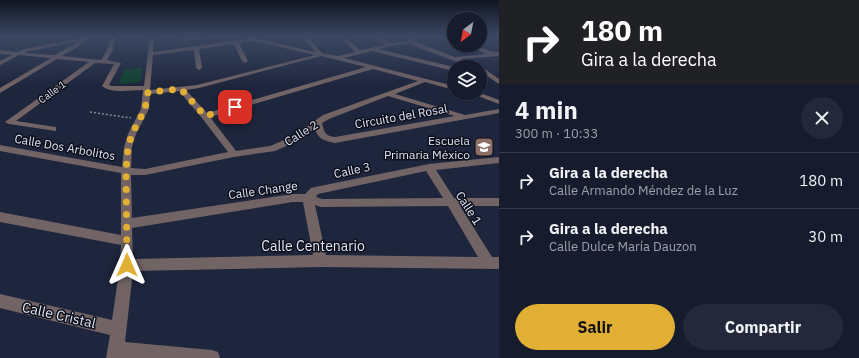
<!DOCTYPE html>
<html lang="es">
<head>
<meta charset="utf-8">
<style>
  :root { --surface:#161c2e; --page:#23293a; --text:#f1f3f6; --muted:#9ea1aa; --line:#353a4a; --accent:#e1af34 }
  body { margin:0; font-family:"IBM Plex Sans",sans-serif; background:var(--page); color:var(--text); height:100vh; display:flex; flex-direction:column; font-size:15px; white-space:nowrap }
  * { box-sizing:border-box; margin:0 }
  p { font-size:13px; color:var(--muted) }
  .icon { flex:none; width:22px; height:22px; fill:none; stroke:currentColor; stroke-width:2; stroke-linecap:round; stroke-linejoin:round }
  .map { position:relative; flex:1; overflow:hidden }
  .panel { display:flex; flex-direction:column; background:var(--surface); width:360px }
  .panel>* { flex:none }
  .top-card { background:#202124; color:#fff; overflow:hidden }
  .needle { width:26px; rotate:212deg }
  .controls { position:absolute; left:447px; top:12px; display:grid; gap:8px }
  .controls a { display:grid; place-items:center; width:40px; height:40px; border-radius:50%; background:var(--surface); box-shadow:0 1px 3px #0004,0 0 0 1px var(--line); font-size:20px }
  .pin { position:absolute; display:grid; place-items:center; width:34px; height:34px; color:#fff; margin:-17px; border-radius:8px; box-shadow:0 2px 6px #0006 }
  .me { position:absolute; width:44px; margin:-22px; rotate:0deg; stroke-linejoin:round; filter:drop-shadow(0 0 3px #0008) }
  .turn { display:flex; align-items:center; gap:14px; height:84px; padding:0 16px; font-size:18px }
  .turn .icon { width:52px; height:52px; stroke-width:2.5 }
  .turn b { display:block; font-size:28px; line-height:34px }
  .round { display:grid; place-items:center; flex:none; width:42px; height:42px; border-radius:21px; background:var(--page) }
  .headline { display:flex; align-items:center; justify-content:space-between; height:68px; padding:0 16px }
  h1 { font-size:24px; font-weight:700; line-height:30px }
  .cta { display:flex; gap:8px; margin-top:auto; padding:8px 16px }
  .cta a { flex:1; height:46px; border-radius:24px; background:var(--accent); color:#111; font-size:16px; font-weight:700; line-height:46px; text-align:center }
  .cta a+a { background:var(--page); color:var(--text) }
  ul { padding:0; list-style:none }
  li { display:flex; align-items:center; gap:12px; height:56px; padding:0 16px; border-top:1px solid var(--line) }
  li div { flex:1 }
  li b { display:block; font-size:15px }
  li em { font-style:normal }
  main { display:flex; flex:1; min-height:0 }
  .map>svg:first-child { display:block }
</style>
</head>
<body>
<main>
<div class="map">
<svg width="499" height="358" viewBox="0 0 499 358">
  <rect width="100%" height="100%" fill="#1e263d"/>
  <path fill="#11422d" d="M0 36H54L37 44 0 39Z
    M143 68 140 82 119 84 124 69Z"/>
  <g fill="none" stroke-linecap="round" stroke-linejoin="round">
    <path stroke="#848b9e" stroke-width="1.5" stroke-dasharray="2 2" stroke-linecap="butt" d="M90 112 131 118"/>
    <path fill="#726365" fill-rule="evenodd" d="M91 36H101L83 41 84 43 62 56 101 60 107 50 112 36H116L113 50 107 60 121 63 109 85 111 86H144L150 36H154L153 52 247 39 239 36H247L315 52 302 36H307L322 53 338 56 355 52 339 36H344L360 50 385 45 374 36H379L390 43 409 41 408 36H412L414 41 455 57 486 54 468 45C480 45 488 53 499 52V56L461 59 482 67 499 79V84L480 71V67H471L422 49 411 44 398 45 378 49 454 67V71L372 51 344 58 454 86V90L425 82 395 94 465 115 499 109V113L335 143C325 141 317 139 315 128L300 140 275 151 234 157 145 175H131L132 218 293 194H305L311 188 315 187 429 164 499 157V163L436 170 454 198H499V206H460L492 257H499V269L321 267 133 271 125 342 212 350 218 352 220 358H106L110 335 0 308V294L112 320 120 265 121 245 0 222V212L121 235V173L0 151V145L122 167 124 147 128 134 141 109 143 90C131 90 111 94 102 86L114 64 95 63 16 121 56 127V131L9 124 5 122 89 62 57 59 0 93V88L51 58 19 55 0 65V61L12 55 0 54V50L18 52 24 49ZM79 41 55 55 25 53 26 52ZM253 41 315 55 197 85 150 90 153 55 194 50 196 68 199 70 202 68 199 49 234 44 242 61 245 63 248 61 239 43ZM321 56 366 67 207 113 186 90 199 88ZM373 69 418 81 323 115 294 136 270 146 236 151 210 117ZM179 91 202 118 228 152 145 169 131 168 132 147 136 134 149 109 150 94ZM388 96 455 116 335 137C325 136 324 132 322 123L329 119ZM426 171 443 198 322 199 316 197 318 194ZM293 202H303L313 255 133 259 132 228ZM315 205 321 207 448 206 478 257 326 255Z
      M450 36H454V38Z
      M208 37 206 39 180 41 178 40 180 39Z
      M499 37V39L480 40V38Z
      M470 93H480L499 100V104Z"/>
  </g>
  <linearGradient id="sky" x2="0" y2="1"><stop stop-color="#101522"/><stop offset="0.42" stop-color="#3b4762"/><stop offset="1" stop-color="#3b4762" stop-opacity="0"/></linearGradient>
  <rect width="499" height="86" fill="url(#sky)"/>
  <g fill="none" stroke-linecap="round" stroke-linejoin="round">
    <path stroke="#e1af34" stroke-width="7" stroke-dasharray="0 12.6" d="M127 265 126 170 128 147 132 134 145 109 148 92 181 89 205 116 235 107"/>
  </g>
  <defs>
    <symbol id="school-square" viewBox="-11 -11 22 22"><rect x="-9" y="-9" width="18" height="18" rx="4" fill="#8d6e63" stroke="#0c0f1a"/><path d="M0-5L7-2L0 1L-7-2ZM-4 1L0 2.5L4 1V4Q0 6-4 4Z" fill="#fff"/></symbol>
  </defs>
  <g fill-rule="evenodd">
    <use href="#school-square" x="473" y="136" width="22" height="22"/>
  </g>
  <g text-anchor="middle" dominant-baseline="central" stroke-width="3" stroke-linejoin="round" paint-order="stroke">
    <g font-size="10" fill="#dfe5f5" stroke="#0c0f1a">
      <text transform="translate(52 92) rotate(-36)">Calle 1</text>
    </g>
    <g font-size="12" fill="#dfe5f5" stroke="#0c0f1a">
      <text transform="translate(401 116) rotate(-10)">Circuito del Rosal</text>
      <text transform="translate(301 133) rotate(-32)">Calle 2</text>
      <text transform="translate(65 147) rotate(10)">Calle Dos Arbolitos</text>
      <text transform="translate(352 170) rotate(-12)">Calle 3</text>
      <text transform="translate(263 190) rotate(-8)">Calle Change</text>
      <text transform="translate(469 208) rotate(57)">Calle 1</text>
    </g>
    <g font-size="12" fill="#dfe5f5" stroke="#0c0f1a" text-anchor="end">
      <text x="470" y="140">Escuela<tspan x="470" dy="14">Primaria México</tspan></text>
    </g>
    <g font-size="14" fill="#dfe5f5" stroke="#0c0f1a">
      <text x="313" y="246">Calle Centenario</text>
      <text transform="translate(59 315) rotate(13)">Calle Cristal</text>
    </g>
  </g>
</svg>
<div class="controls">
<a><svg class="needle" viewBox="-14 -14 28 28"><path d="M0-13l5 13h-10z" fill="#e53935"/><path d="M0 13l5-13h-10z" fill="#9ea1aa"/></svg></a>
<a><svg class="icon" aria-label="layers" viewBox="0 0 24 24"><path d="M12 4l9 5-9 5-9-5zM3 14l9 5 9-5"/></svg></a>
</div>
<div class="pin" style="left:235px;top:107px;background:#d93025"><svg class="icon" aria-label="arrive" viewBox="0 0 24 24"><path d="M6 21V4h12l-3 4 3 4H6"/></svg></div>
<svg class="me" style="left:127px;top:265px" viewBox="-20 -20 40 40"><path d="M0-17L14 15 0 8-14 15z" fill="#e1af34" stroke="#fff" stroke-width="4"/></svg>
</div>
<section class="panel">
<div class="top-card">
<div class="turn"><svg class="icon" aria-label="right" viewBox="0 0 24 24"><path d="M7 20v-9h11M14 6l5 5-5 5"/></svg><div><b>180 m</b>Gira a la derecha</div></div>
</div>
<div class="headline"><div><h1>4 min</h1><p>300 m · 10:33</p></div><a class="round"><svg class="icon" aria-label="close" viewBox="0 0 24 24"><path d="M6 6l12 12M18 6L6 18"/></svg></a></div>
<ul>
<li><svg class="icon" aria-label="right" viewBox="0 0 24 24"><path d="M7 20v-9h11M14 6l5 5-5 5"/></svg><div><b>Gira a la derecha</b><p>Calle Armando Méndez de la Luz</p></div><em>180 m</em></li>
<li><svg class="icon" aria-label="right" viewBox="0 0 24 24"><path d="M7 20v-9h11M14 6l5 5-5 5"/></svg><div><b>Gira a la derecha</b><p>Calle Dulce María Dauzon</p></div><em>30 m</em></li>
</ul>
<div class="cta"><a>Salir</a><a>Compartir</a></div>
</section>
</main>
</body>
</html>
